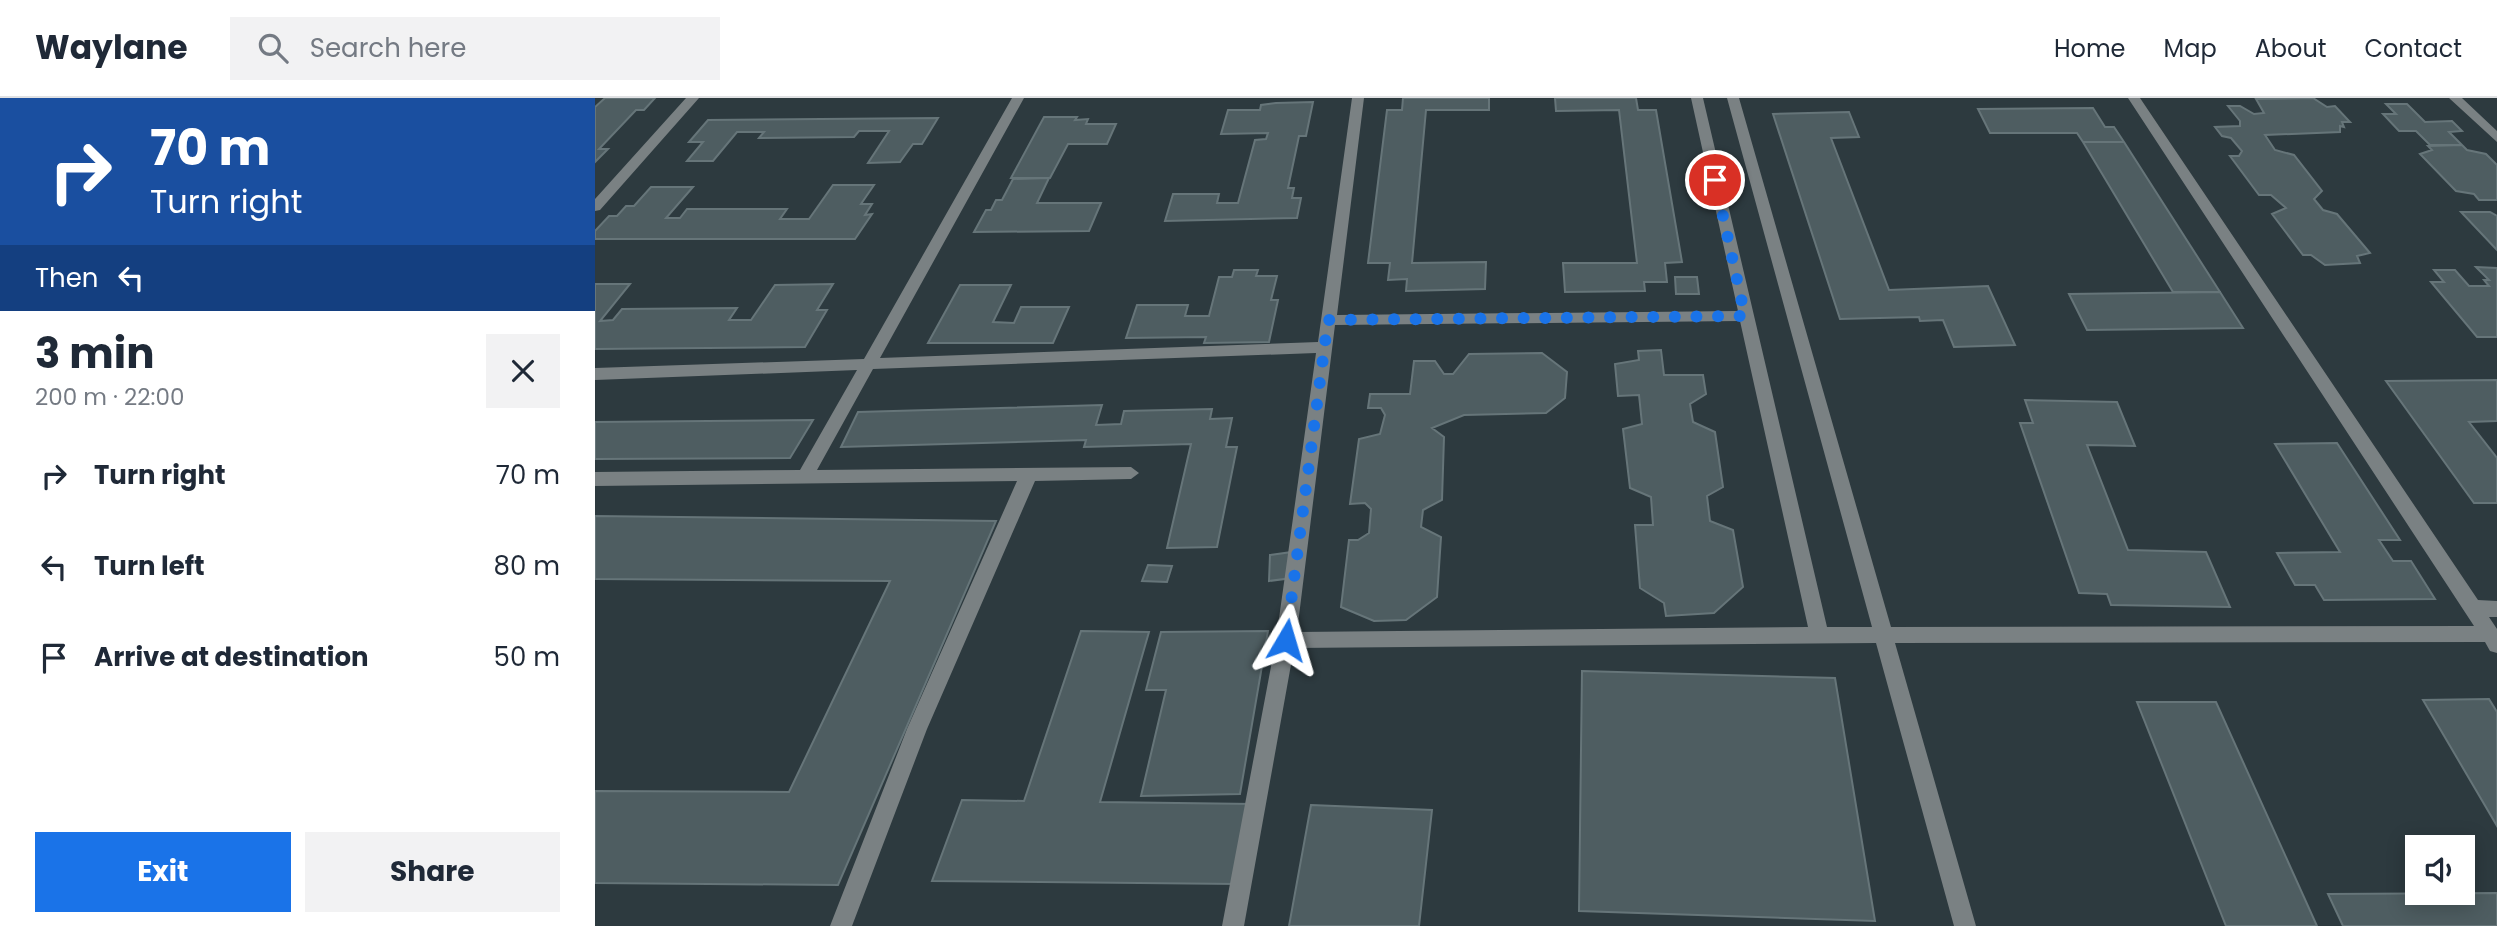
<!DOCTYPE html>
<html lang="en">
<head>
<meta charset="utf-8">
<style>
  :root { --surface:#fff; --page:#f2f2f3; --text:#1f2937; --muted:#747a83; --line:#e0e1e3; --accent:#1a73e8 }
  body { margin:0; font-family:Poppins,sans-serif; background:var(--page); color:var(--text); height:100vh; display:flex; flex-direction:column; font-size:26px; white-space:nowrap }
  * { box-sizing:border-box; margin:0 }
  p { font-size:23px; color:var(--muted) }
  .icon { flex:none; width:38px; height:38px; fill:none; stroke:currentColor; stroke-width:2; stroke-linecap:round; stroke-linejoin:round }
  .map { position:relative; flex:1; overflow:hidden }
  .side { display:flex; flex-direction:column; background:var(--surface); width:595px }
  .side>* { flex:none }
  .top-card { background:#1a4fa0; color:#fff; overflow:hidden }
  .tools { position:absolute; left:1810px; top:737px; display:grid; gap:14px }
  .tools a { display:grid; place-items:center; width:70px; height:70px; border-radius:0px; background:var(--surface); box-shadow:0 4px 18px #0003; font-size:35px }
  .pin { position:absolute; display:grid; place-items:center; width:60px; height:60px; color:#fff; margin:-30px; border:4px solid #fff; border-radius:50%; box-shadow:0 2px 7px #0007 }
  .me { position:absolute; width:77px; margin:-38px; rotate:7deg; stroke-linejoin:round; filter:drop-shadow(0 0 5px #0008) }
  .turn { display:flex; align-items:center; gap:24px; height:147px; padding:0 35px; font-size:32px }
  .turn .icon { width:91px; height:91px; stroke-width:2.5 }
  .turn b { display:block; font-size:49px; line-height:60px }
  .then { display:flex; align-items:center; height:66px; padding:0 35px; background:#0003; gap:14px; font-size:26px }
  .round { display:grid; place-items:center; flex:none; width:74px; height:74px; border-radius:0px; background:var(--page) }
  .overview { display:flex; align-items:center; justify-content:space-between; height:119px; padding:0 35px }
  h1 { font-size:42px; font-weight:700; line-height:52px }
  .action { display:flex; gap:14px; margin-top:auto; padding:14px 35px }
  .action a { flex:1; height:80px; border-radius:0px; background:var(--accent); color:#fff; font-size:28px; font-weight:700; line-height:80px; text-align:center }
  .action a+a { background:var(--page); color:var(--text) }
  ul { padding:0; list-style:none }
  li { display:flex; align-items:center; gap:21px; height:91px; padding:0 35px }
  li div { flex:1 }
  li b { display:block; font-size:26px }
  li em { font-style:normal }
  header { display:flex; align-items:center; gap:42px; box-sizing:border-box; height:98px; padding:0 35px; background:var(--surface); border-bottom:2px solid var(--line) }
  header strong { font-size:33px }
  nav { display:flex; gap:38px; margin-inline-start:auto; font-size:24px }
  .search { width:490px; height:63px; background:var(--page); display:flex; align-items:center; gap:18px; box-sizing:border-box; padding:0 24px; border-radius:0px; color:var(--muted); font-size:26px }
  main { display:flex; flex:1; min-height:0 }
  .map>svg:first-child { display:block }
</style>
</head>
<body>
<header>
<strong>Waylane</strong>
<div class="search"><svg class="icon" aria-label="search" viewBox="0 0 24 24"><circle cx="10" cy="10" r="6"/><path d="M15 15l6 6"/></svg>Search here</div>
<nav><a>Home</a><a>Map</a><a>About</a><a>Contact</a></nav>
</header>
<main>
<section class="side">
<div class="top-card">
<div class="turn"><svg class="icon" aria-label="right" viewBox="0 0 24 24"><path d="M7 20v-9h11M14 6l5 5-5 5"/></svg><div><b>70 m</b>Turn right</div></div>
<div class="then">Then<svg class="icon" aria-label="left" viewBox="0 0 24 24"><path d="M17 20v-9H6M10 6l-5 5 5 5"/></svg></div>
</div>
<div class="overview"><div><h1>3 min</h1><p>200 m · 22:00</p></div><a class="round"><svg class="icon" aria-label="close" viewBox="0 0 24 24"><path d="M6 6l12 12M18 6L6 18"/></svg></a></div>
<ul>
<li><svg class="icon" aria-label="right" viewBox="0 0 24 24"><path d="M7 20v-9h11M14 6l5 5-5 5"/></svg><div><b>Turn right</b></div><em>70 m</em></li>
<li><svg class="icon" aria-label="left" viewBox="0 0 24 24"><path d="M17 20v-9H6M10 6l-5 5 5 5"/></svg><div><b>Turn left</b></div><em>80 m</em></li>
<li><svg class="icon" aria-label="arrive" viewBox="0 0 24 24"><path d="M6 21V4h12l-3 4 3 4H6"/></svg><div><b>Arrive at destination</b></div><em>50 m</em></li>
</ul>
<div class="action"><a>Exit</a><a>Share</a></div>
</section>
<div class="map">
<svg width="1902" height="828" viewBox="0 0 1902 828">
  <rect width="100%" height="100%" fill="#2d3a3f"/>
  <path fill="#4e5d61" stroke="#667579" stroke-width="2" d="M10 0H60L49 12H41L4 51H13L0 64V9Z
    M808 0H894V12H831L817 165 891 164 890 191 811 193 812 181 793 182 795 165H773L792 12H807Z
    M960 0H1041L1043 12H1061L1087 164 1070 165 1072 184H1049L1050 193 970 194 968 165H1042L1024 12 961 13Z
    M1718 0 1732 9 1740 8 1755 24H1747L1749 29 1745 28V34L1670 37 1680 52 1699 57 1727 93 1719 101 1728 112 1742 116 1775 155 1762 158 1765 165 1730 167 1716 157H1708L1677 116 1691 110 1676 97H1664L1635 58H1644L1647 53 1636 40 1627 38 1620 29 1645 28V23L1633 8H1645L1659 16 1669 15 1661 1Z
    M718 4 711 38H704L693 90H699L697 100H706L702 120 570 123 578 96H624L622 105H643L660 42 671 41 673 35 626 36 633 12H665L666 7 681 5Z
    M1791 6H1812L1830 24 1857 23 1867 33 1854 34 1867 47H1835L1821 33H1804L1788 16H1801Z
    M1498 10 1510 29H1519L1529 44H1488L1482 35H1395L1383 11Z
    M1254 14 1264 39 1236 40 1294 192 1393 188 1420 247 1359 249 1348 222 1325 223 1324 219 1245 221 1178 16Z
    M449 19H482L480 22 493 21 491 26H521L512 46H473L455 80H416Z
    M343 20 327 46H318L305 64 273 65 294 33H264L259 39 164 40 169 34H142L118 63H92L108 44H94L113 22Z
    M1488 44H1529L1625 194H1578Z
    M1867 47 1872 52 1891 56 1902 67V102H1884L1879 96 1861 93 1825 56 1837 52 1833 48Z
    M454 80 442 105H506L494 133 379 134 391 112H396L401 102H407L418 81Z
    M238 87H279L266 106H277L270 117 277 116 260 141H0V133L14 118H22L31 108H39L56 89H98L71 120H85L92 111H192L185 121H214Z
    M1866 114H1895L1902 118V152Z
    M1881 169 1902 170V239H1882L1836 184H1849L1839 172H1860L1874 188H1894L1889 182H1894Z
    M639 172H663L661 178H682L676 202H683L674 244 609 245 611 239 531 240 542 207H593L590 218H614L624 179H637Z
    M1080 179H1102L1104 196H1081Z
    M0 186H35L5 223 18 222 27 211 142 210 134 222H156L180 187 238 186 222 212H232L210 249 0 251Z
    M365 187H416L398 224 419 225 426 209H474L458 245H333Z
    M1625 194 1648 230 1492 232 1474 196Z
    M1066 252 1069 277H1108L1111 296 1095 306 1098 324 1120 334 1128 389 1112 398 1115 423 1138 432 1148 489 1119 515 1071 518 1069 505 1045 490 1040 427H1058L1056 399 1035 390 1028 331 1047 326 1044 297 1023 298 1020 266 1044 262 1043 253Z
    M947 255 972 274 970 300 951 315 869 317 837 330 849 339 847 402 828 412 826 429 846 439 842 499 811 522 779 523 746 509 754 442H763L774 435 776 411 770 405 755 406 764 341 785 336 790 317 786 310H773L775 296H815L819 263H840L849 276H858L874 256Z
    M1902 282V323L1874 324 1902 360V405H1879L1791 283Z
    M1430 302 1522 304 1540 348 1492 347 1533 452 1611 454 1635 509 1516 507 1512 496 1484 495 1425 325H1438Z
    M507 307 501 327 526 326 529 313 617 311 615 321 637 320 631 349H642L622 449 572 450 596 346 489 349 491 342 246 349 263 314Z
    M218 322 195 360 0 361V324Z
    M1742 345 1805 442H1784L1798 463H1816L1840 501 1729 502 1720 487H1700L1682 455 1745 454 1680 346Z
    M0 418 401 423 243 787 0 785V693L194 694 295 483 0 481Z
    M697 454V480L674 483 675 457Z
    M553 467 577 468 572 484 547 483Z
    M486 533 554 534 505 704 658 706 642 786 337 783 367 702 429 703Z
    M673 533 645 696 546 698 571 592H551L566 534Z
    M987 573 1240 580 1280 823 984 813Z
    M1894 601 1902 614V728L1828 602Z
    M1542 604H1621L1722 828H1631Z
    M716 707 837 712 824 828H694Z
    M1902 795V828H1748L1733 796Z"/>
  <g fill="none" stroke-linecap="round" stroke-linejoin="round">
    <path fill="#7a8183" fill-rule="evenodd" d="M91 0H104L5 112 0 113V101Z
      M417 0H429L285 260 723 244 757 0H769L742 217 1143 213 1096 0H1108L1232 529H1277L1132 0H1144L1296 529 1879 528 1533 0H1545L1883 502 1902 503V519H1894L1902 531V555L1895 553 1890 544 1300 545 1381 828H1359L1281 545 699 550 649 828H627L681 542 721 255 278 271 222 372 536 369 544 375 536 381 440 383 332 631 257 828H235L312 631 422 383 0 388V374L205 372 262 272 0 282V270L269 261ZM1145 223 1213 529 702 534 740 227Z
      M1854 0H1867L1902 33V44Z"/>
  </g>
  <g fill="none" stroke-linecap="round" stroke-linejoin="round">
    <path stroke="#1a73e8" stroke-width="12" stroke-dasharray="0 21.6" d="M691 542 733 222 1150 218 1120 82"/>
  </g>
</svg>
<div class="tools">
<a><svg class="icon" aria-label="sound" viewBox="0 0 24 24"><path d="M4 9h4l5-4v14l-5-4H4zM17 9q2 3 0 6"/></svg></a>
</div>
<div class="pin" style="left:1120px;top:82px;background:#d93025"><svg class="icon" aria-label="arrive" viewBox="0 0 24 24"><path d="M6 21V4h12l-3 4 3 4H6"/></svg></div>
<svg class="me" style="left:691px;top:542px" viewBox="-20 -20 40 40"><path d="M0-17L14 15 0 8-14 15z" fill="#1a73e8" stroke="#fff" stroke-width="4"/></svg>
</div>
</main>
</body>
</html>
